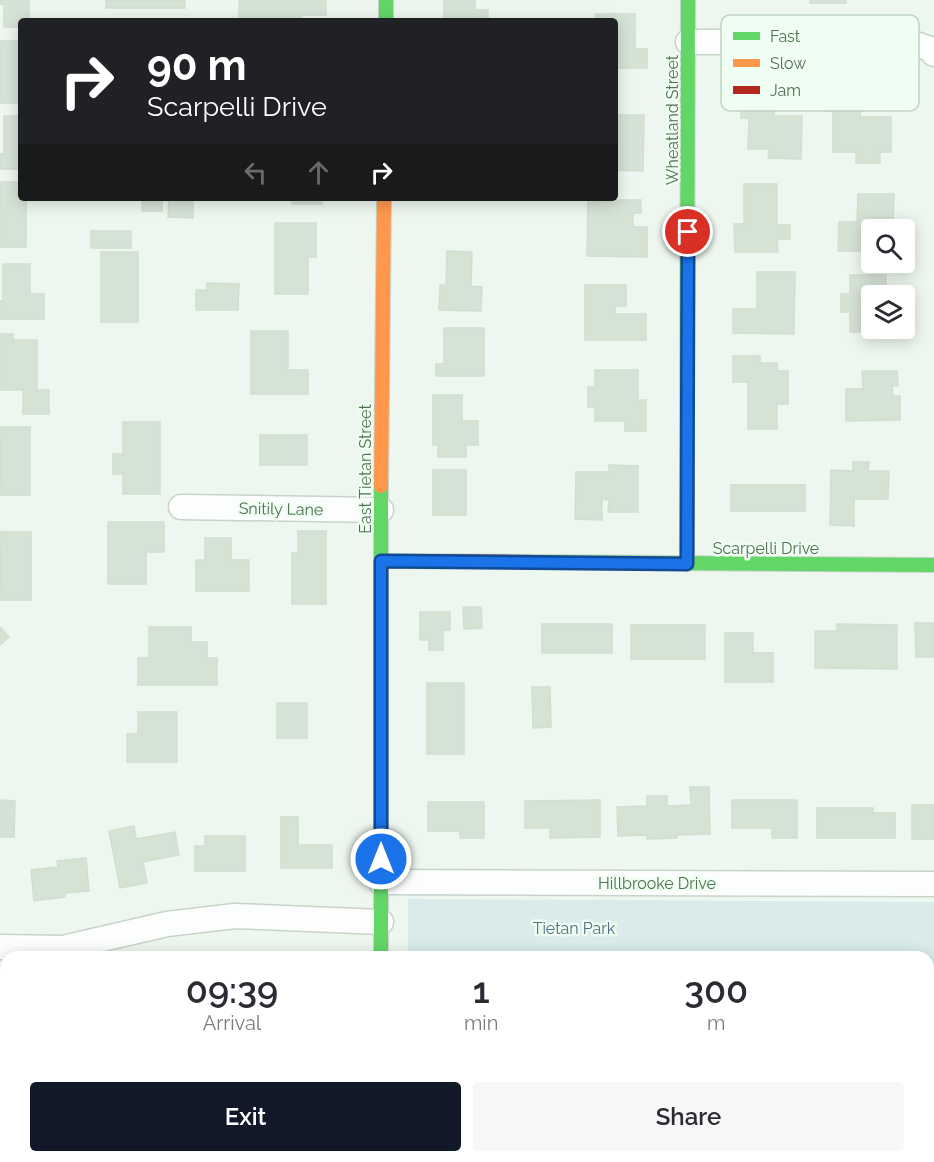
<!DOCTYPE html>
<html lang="en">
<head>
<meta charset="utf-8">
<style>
  :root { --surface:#fff; --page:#f7f7f7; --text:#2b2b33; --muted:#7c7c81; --accent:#111827 }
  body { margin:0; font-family:Raleway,sans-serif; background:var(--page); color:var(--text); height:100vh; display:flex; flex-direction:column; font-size:22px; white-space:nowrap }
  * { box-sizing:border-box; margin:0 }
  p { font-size:20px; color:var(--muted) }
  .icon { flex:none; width:33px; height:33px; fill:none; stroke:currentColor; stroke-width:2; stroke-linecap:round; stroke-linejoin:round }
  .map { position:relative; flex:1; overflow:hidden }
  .panel { position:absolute; left:0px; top:951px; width:934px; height:212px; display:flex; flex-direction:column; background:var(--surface); border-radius:18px 18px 0 0; box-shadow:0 3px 15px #0003 }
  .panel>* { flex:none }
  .banner { position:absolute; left:18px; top:18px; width:600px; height:183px; border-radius:6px; box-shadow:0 3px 15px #0003; background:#202124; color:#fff; overflow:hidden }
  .controls { position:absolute; left:861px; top:219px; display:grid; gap:12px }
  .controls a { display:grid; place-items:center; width:54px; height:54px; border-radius:6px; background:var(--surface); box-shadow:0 3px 15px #0003; font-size:30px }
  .pin { position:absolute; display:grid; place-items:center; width:51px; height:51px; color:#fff; margin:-26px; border:3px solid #fff; border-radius:50%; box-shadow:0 2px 6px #0007 }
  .me { position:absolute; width:66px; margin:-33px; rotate:0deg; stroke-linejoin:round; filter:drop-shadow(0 0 4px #0008) }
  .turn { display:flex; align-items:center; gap:21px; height:126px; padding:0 30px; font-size:27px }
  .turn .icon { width:78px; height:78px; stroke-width:2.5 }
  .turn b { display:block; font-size:42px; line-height:51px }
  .lanes { display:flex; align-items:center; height:57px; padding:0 30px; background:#0003; justify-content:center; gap:30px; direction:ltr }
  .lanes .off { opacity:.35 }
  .eta { display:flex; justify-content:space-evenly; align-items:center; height:102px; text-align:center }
  .eta b { font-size:36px; font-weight:600; line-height:42px }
  .primary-button { display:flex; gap:12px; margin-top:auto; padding:12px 30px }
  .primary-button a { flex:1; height:69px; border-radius:6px; background:var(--accent); color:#fff; font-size:24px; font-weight:600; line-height:69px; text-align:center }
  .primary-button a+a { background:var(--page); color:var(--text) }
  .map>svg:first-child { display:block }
</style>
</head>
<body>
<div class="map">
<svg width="934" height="1162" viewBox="0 0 934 1162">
  <rect width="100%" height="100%" fill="#edf7ef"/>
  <path fill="#d9ebeb" d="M408 899 934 902V1162H407V1156H928V957H408Z"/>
  <path fill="#d5e3d5" stroke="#d0dfd1" stroke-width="1.5" d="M0 0H29V21H21V27H4V4H0Z
    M106 0H185V8H106Z
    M239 0H326V15H301V21H239Z
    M444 0H475V10H488V21H444Z
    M810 0H846V3H810Z
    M596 14H635V49H647V68H615V21H596Z
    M0 41H21V103H0Z
    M742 87H775L774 116H802L801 159 768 158 769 149H748L749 118H741Z
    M826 88H860V117H891V152H880V163H856V152H833V111H826Z
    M615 115H644L643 171 615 170Z
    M4 116H21V169H0V154H4Z
    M0 182H21V198H26V247H0Z
    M744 184H777V225H790V239H777L778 252H735L734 224H744Z
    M858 194H894L893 222H901V230H872V251H838L839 222H857Z
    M142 198H162V211H142Z
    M169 198H193V218L168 217Z
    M292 198H322V204H292Z
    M588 200H641V213H633V227H647V257L587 256Z
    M275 223H316V257H308V294H275Z
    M91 231H131V248H91Z
    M447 251 472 252 471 286 482 287 481 311 439 310 440 285H446Z
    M101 252H138V322H101Z
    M3 264H30V294H44V319H0V301H3Z
    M757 272H795L794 334 733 333V309H757Z
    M850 275H886V296H872V328H899V338H873V332H850V312H841V294H850Z
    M207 283 239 284 238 310H196V290H207Z
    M585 285H626V306H615V314H646V340H585Z
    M444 328H484V376H436V364H444Z
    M251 331H288V370H308V394H251Z
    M0 334H13V340H37V390H49V414H23V390H0Z
    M733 356H760V363H777V371H788V404H777V429H748V382H733Z
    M595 370H638V400H646V431H625V421H595V407H588V387H595Z
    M862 371H897L898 386H892L893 396H900V420L846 421V389H863Z
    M433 395H462V421H478V445H466V457H438V445H433Z
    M123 422H160V494H123V474H113V454H123Z
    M0 427H30V495H1Z
    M260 435H307V465H260Z
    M853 462H869L868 471H889L888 499H854V526L830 525 831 470 853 471Z
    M609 465 638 466V512H608L609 500 602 499V520L575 519 576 472H609Z
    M433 470H466V515H433Z
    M731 485H805V511H731Z
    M108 522H164V552H146V584H108Z
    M298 531H326V604H292V553H298Z
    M0 532H31V600H1Z
    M205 538H231V560H249V591H196V560H205Z
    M463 607H481L482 628 464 629Z
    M420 612H450V630H443V650H429V640H420Z
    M915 623H934V657H916Z
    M542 624H612V653H542Z
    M837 624 897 625V669L815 668V631H837Z
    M631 625H705V659H631Z
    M0 627 9 637 0 645Z
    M149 627H191V642H207V658H217V685H138V658H149Z
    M725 633H753V653H773V682H725Z
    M427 683H464V754H427Z
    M532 687H550L551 727 533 728Z
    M277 703H307V738H277Z
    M138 712H177V762H127V734H138Z
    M690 787H709L710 834 677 835V838L647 839V835L618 836 617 807 647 806V796H667V806L691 805Z
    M0 800 15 801 14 837H0Z
    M600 800V837L550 838V828H525V801Z
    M732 800H797V838H772V828H732Z
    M428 802H484V838H460V831H428Z
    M912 805H934V839H912Z
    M817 808H873V813H895V838H817Z
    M281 817H298V845H332V868H281Z
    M134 826 136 839 175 832 179 855 143 862 147 883 120 888 109 831Z
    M205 836H245V871H195V846H205Z
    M86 858 89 891 65 893V897L34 901 31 870 58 867 57 861Z
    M0 997H5V1030H0Z
    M297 1156H332V1162H297Z"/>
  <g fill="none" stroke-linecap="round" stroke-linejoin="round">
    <defs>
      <path id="street" d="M688 42 907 41 933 50 934 54
        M181 507 381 510
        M381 882 934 884
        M0 947 63 948 167 924 235 916 381 922"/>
      <path id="fast" d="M386 0V21
        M687 373 688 0
        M536 562 934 565
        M381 957V486
        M378 1156V1162"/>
      <path id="slow" d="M381 486 384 198
        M687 564V373"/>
      <path id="jam" d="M381 561 536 562"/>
    </defs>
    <use href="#street" stroke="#c8d4c8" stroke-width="27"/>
    <use href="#fast" stroke="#c8d5c9" stroke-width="16"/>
    <use href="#slow" stroke="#c8d5c9" stroke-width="16"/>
    <use href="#jam" stroke="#c8d5c9" stroke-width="16"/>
    <use href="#street" stroke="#fcfefd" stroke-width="24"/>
    <use href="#fast" stroke="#63d668" stroke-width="14"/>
    <use href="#slow" stroke="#ff974d" stroke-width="14"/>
    <use href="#jam" stroke="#b3261e" stroke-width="14"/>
  </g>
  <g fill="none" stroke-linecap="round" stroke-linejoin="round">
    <defs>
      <path id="route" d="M381 859V561L687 564 688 232"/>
    </defs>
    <use href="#route" stroke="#114b97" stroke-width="15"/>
    <use href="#route" stroke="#1a73e8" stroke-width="10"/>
  </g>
  <g text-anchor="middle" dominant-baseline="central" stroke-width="5" stroke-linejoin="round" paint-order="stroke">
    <g font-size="16" fill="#50734f" stroke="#effdf2">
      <text transform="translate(672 120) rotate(-90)">Wheatland Street</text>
      <text transform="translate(365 469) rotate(-90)">East Tietan Street</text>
      <text transform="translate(281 509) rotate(1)">Snitily Lane</text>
      <text x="766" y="548">Scarpelli Drive</text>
      <text x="657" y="883">Hillbrooke Drive</text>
    </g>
    <g font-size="16" fill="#4e7283" stroke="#effdf2">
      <text x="574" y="928">Tietan Park</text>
    </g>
  </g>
  <rect x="721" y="15" width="198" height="96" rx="9" fill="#effdf2" stroke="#bfd4c1" stroke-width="1.5"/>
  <rect x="733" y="32" width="27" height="8" fill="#63d668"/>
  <rect x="733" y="59" width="27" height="8" fill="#ff974d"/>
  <rect x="733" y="86" width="27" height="8" fill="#b3261e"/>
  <g font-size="16" fill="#50734f">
    <text x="770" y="42">Fast</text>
    <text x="770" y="69">Slow</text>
    <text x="770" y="96">Jam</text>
  </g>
</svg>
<div class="controls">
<a><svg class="icon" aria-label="search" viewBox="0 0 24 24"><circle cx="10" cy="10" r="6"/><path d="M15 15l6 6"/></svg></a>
<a><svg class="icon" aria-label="layers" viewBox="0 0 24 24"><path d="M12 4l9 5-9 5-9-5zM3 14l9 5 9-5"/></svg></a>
</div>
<div class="pin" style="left:688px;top:232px;background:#d93025"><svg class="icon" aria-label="arrive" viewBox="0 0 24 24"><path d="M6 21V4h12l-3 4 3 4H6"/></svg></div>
<svg class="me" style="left:381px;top:859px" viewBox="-20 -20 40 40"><circle r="17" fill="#1a73e8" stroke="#fff" stroke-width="3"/><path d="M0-11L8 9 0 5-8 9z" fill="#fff"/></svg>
<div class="banner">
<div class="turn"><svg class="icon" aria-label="right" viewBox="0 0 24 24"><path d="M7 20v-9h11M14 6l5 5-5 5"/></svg><div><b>90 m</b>Scarpelli Drive</div></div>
<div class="lanes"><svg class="icon off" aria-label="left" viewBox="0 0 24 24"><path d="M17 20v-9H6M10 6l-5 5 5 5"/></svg><svg class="icon off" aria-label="ahead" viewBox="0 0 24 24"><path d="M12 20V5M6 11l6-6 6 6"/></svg><svg class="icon" aria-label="right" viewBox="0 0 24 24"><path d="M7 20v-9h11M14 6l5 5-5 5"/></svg></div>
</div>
<section class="panel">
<div class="eta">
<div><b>09:39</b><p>Arrival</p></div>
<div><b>1</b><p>min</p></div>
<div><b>300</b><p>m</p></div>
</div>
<div class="primary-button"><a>Exit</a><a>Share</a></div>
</section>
</div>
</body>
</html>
